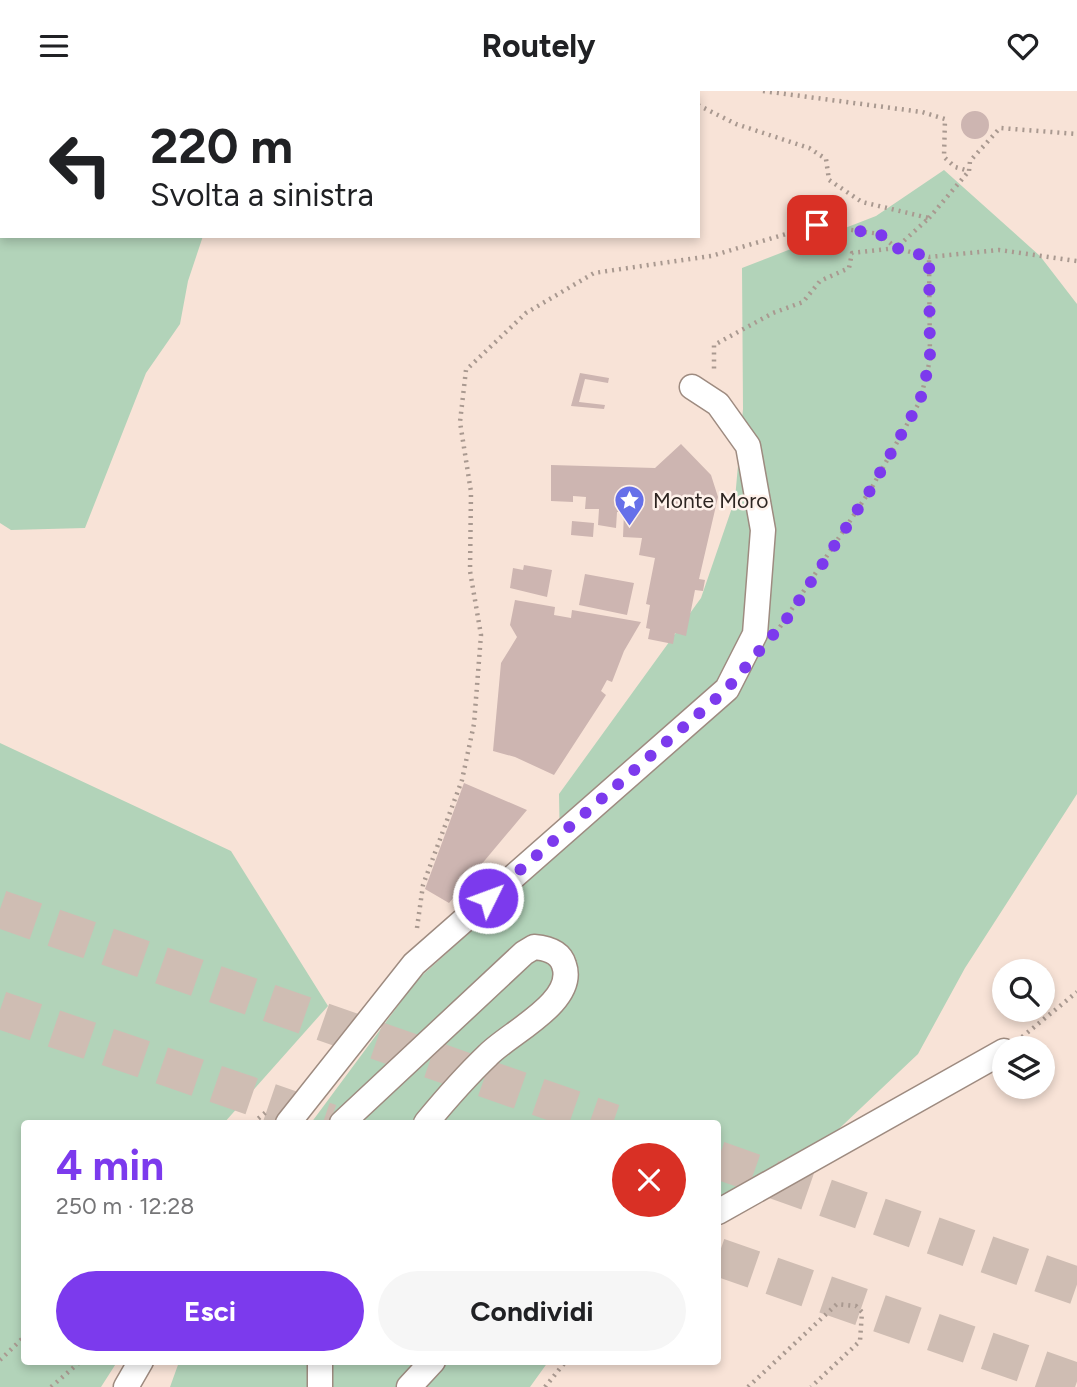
<!DOCTYPE html>
<html lang="it">
<head>
<meta charset="utf-8">
<style>
  :root { --surface:#fff; --page:#f6f6f6; --text:#202124; --muted:#757577; --accent:#7c3aed }
  body { margin:0; font-family:Figtree,sans-serif; background:var(--page); color:var(--text); height:100vh; display:flex; flex-direction:column; font-size:26px; white-space:nowrap }
  * { box-sizing:border-box; margin:0 }
  p { font-size:23px; color:var(--muted) }
  .icon { flex:none; width:38px; height:38px; fill:none; stroke:currentColor; stroke-width:2; stroke-linecap:round; stroke-linejoin:round }
  .map { position:relative; flex:1; overflow:hidden }
  .side { position:absolute; left:21px; top:1029px; width:700px; height:245px; display:flex; flex-direction:column; background:var(--surface); border-radius:7px; box-shadow:0 4px 10px #0003 }
  .side>* { flex:none }
  .top-card { position:absolute; left:0px; top:0px; width:700px; height:147px; box-shadow:0 4px 10px #0003; background:#fff; color:var(--text); overflow:hidden }
  .controls { position:absolute; left:992px; top:868px; display:grid; gap:14px }
  .controls a { display:grid; place-items:center; width:63px; height:63px; border-radius:50%; background:var(--surface); box-shadow:0 4px 10px #0003; font-size:35px }
  .pin { position:absolute; display:grid; place-items:center; width:60px; height:60px; color:#fff; margin:-30px; border-radius:14px; box-shadow:0 4px 10px #0006 }
  .me { position:absolute; width:77px; margin:-38px; rotate:48deg; stroke-linejoin:round; filter:drop-shadow(0 0 5px #0008) }
  .turn { display:flex; align-items:center; gap:24px; height:147px; padding:0 35px; font-size:32px }
  .turn .icon { width:91px; height:91px; stroke-width:2.5 }
  .turn b { display:block; font-size:49px; line-height:60px }
  .round { display:grid; place-items:center; flex:none; width:74px; height:74px; border-radius:37px; background:var(--page) }
  .overview { display:flex; align-items:center; justify-content:space-between; height:119px; padding:0 35px }
  h1 { font-size:42px; font-weight:700; line-height:52px; color:var(--accent) }
  .action { display:flex; gap:14px; margin-top:auto; padding:14px 35px }
  .action a { flex:1; height:80px; border-radius:42px; background:var(--accent); color:#fff; font-size:28px; font-weight:700; line-height:80px; text-align:center }
  .action a+a { background:var(--page); color:var(--text) }
  header { display:flex; justify-content:space-between; align-items:center; height:91px; padding:0 35px; background:var(--surface); font-size:32px; font-weight:700 }
  .map>svg:first-child { display:block }
</style>
</head>
<body>
<header><svg class="icon" aria-label="menu" viewBox="0 0 24 24"><path d="M4 6h16M4 12h16M4 18h16"/></svg>Routely<svg class="icon" aria-label="heart" viewBox="0 0 24 24"><path d="M12 20l-8-8c-3-5 5-10 8-4 3-6 11-1 8 4z"/></svg></header>
<div class="map">
<svg width="1077" height="1296" viewBox="0 0 1077 1296">
  <rect width="100%" height="100%" fill="#f8e3d7"/>
  <path fill="#b2d3b9" d="M0 0H331L2 2V145H203L188 190 180 233 146 282 85 437 11 439 0 432Z
    M944 79 1040 165 1077 213V703L965 877 918 963 806 1069 718 1113V1032H311L417 889 560 760 559 703 701 507 735 408 743 318 742 177 876 125Z
    M0 652 231 760 328 915 224 1032H24V1270L117 1271 101 1296H0Z
    M179 1271H548L530 1296H170Z"/>
  <path fill="#cdb5b1" d="M961 34a14 14 0 1 1 28 0a14 14 0 1 1-28 0Z
    M580 282 609 287 608 292 585 288 579 311 605 314 604 318 571 315Z
    M681 353 711 384 718 406 699 488 705 489 703 500 695 499 686 545 675 542 673 553 648 548 650 538 646 537 650 514 646 513 655 467 639 464 642 447 623 446 624 421H617L616 437 598 434 599 418H585L586 406 573 405V411L551 410V374L655 377Z
    M572 430 594 432 593 446 571 444Z
    M524 474 552 479 547 506 510 497 513 477 523 479Z
    M585 483 634 492 627 524 579 514Z
    M515 509 555 516 554 524 571 527 572 519 641 531 624 560 612 591 607 589 601 600 606 604 554 684 515 666 493 660 501 572 517 546 510 534Z
    M464 692 527 719 449 812 425 798Z"/>
  <g fill="none" stroke-linecap="round" stroke-linejoin="round">
    <path stroke="#cfbdb3" stroke-width="38" stroke-dasharray="38 19" stroke-linecap="butt" d="M0 818 613 1032
      M0 919 330 1032
      M718 1069 1077 1195
      M718 1166 1077 1291"/>
    <defs>
      <path id="minor" d="M288 1032 414 873 727 598 755 543 763 439 748 355 718 313 692 296
        M342 1032 524 862 534 856C546 857 560 860 564 874 577 911 509 942 488 964 466 985 445 1009 426 1032
        M718 1121 1004 960
        M320 1270V1296
        M126 1296 141 1270
        M409 1296 433 1270"/>
    </defs>
    <use href="#minor" stroke="#9e8b80" stroke-width="27"/>
    <path stroke="#a99990" stroke-width="4.5" stroke-dasharray="2 5" stroke-linecap="butt" d="M670 0 673 2
      M763 0 922 21 945 28 944 66 955 76 969 80 970 70 1000 37 1077 43
      M698 14 736 33 809 57 826 68 829 89 862 111 929 127 896 157 852 162 849 177 820 190 803 211 773 222 714 254V281
      M929 127 969 80
      M780 536 871 398 920 310 930 269 929 166
      M417 837 423 794 462 689 474 633 481 544 470 480 471 401 460 331 466 279 526 222 594 182 711 165 817 134 880 143 896 157 929 166 999 159 1077 170
      M1022 946 1077 901
      M253 1032 266 1021
      M0 1269 24 1246
      M51 1296 81 1270
      M545 1296 566 1270
      M748 1296 837 1213 856 1215 862 1221 860 1250 811 1296"/>
    <use href="#minor" stroke="#fff" stroke-width="24"/>
  </g>
  <g fill="none" stroke-linecap="round" stroke-linejoin="round">
    <path stroke="#7c3aed" stroke-width="12" stroke-dasharray="0 21.6" d="M488 807 727 598 789 525 871 398 920 310 930 269 929 166 896 157 880 143 817 134"/>
  </g>
  <defs>
    <symbol id="sight-pin" viewBox="-11 -11 22 30"><path d="M0 17L-7.5 6A9.5 9.5 0 1 1 7.5 6Z" fill="#6670e9" stroke="#fff2eb"/><path d="M0-6L1.8-2.2L6-1.7L2.9 1.2L3.7 5.4L0 3.3L-3.7 5.4L-2.9 1.2L-6-1.7L-1.8-2.2Z" fill="#fff"/></symbol>
  </defs>
  <g fill-rule="evenodd">
    <use href="#sight-pin" x="612" y="392" width="35" height="47"/>
  </g>
  <g text-anchor="middle" dominant-baseline="central" stroke-width="5" stroke-linejoin="round" paint-order="stroke">
    <g font-size="21" fill="#2d2521" stroke="#fff2eb" text-anchor="start">
      <text x="653" y="409">Monte Moro</text>
    </g>
  </g>
</svg>
<div class="controls">
<a><svg class="icon" aria-label="search" viewBox="0 0 24 24"><circle cx="10" cy="10" r="6"/><path d="M15 15l6 6"/></svg></a>
<a><svg class="icon" aria-label="layers" viewBox="0 0 24 24"><path d="M12 4l9 5-9 5-9-5zM3 14l9 5 9-5"/></svg></a>
</div>
<div class="pin" style="left:817px;top:134px;background:#d93025"><svg class="icon" aria-label="arrive" viewBox="0 0 24 24"><path d="M6 21V4h12l-3 4 3 4H6"/></svg></div>
<svg class="me" style="left:488px;top:807px" viewBox="-20 -20 40 40"><circle r="17" fill="#7c3aed" stroke="#fff" stroke-width="3"/><path d="M0-11L8 9 0 5-8 9z" fill="#fff"/></svg>
<div class="top-card">
<div class="turn"><svg class="icon" aria-label="left" viewBox="0 0 24 24"><path d="M17 20v-9H6M10 6l-5 5 5 5"/></svg><div><b>220 m</b>Svolta a sinistra</div></div>
</div>
<section class="side">
<div class="overview"><div><h1>4 min</h1><p>250 m · 12:28</p></div><a class="round" style="background:#d93025;color:#fff"><svg class="icon" aria-label="close" viewBox="0 0 24 24"><path d="M6 6l12 12M18 6L6 18"/></svg></a></div>
<div class="action"><a>Esci</a><a>Condividi</a></div>
</section>
</div>
</body>
</html>
